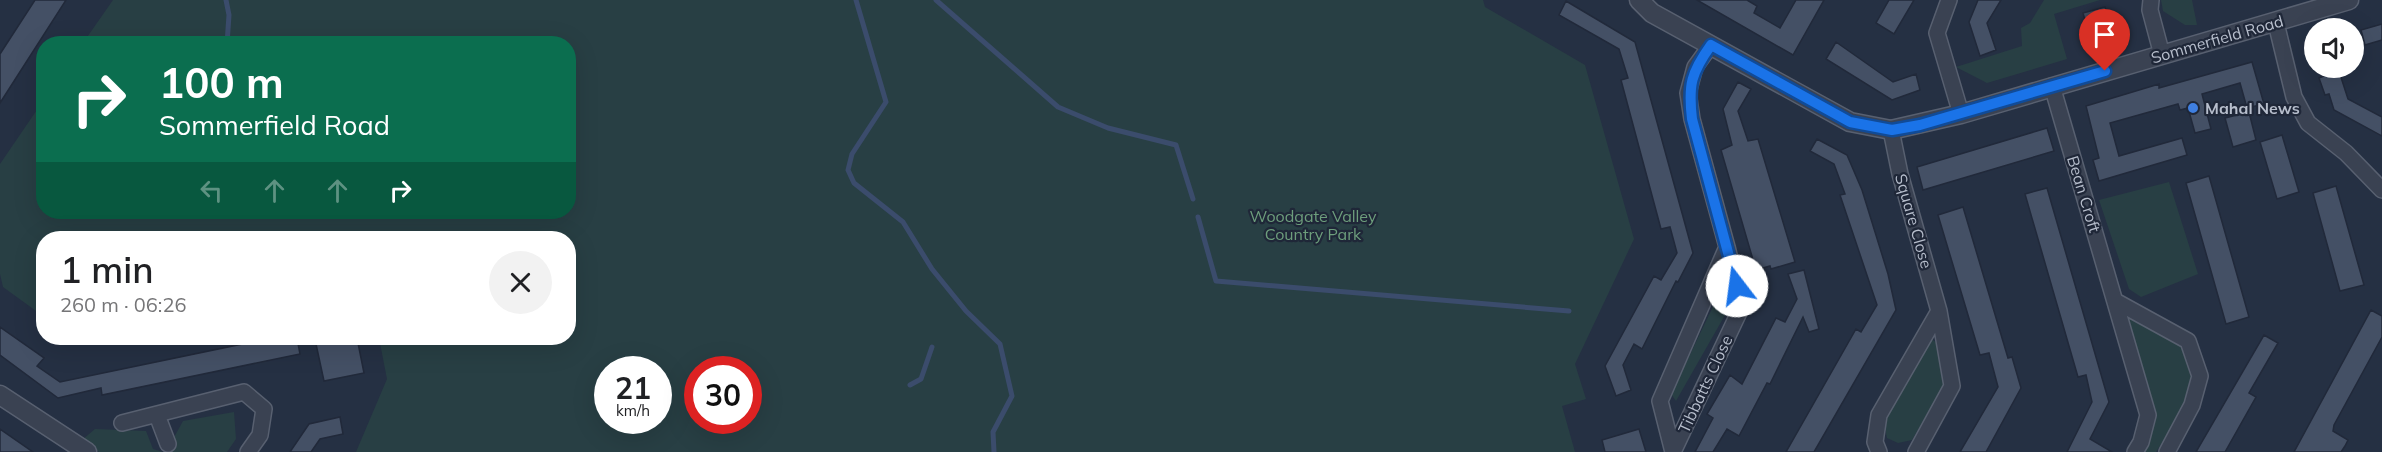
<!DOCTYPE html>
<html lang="en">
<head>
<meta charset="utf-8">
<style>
  :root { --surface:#fff; --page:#f2f2f2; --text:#202124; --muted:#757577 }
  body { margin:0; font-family:Mulish,sans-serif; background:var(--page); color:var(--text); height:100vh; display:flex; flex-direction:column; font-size:22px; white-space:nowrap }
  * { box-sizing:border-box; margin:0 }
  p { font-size:20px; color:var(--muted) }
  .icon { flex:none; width:33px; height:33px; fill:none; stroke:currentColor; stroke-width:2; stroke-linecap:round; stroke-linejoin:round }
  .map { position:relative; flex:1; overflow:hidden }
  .side { position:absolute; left:36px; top:231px; width:540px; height:114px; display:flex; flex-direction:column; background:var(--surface); border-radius:24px; box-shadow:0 6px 24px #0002 }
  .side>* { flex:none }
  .hud { position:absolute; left:36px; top:36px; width:540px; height:183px; border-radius:24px; box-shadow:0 6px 24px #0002; background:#0b6e4f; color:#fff; overflow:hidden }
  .buttons { position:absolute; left:2304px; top:18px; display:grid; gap:12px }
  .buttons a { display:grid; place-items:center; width:60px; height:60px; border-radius:50%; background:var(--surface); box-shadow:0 6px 24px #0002; font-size:30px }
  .speed { position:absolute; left:594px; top:356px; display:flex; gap:12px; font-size:30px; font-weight:700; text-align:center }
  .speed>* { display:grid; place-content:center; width:78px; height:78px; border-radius:50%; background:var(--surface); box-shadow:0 6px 24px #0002; line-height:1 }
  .speed small { font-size:15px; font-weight:400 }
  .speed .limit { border:9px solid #d22; background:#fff; color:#111 }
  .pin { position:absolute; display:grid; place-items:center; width:51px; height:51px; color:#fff; margin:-62px -26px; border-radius:50% 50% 50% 0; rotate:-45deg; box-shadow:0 0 6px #0007 }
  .pin .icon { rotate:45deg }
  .me { position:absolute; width:66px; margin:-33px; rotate:345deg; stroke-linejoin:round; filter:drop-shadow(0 0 4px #0008) }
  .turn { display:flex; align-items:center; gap:21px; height:126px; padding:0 24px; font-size:27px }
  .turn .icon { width:78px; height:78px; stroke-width:2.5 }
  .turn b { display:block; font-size:42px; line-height:51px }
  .lanes { display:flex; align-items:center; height:57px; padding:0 24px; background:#0003; justify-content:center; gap:30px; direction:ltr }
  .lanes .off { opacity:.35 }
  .round { display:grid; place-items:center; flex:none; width:63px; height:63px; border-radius:32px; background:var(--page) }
  .headline { display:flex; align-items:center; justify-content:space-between; height:102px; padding:0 24px }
  h1 { font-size:36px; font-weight:600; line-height:45px }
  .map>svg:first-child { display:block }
</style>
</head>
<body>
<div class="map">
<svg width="2382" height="452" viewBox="0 0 2382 452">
  <rect width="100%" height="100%" fill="#253043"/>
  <path fill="#283f44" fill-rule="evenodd" d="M113 0H1483L1485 7 1585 65 1634 239 1575 364 1586 399 1562 406 1575 452H356L387 379 379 338H568V238H44L43 316 3 287 0 274V164L43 101 44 212H568V44L83 43ZM608 369H658V420H608ZM698 369H748V420H698Z
    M2044 0H2100L2054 14 2067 59 1987 83 1956 67 2022 46 2021 28 2030 23Z
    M2161 0H2192L2197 25H2185L2163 11Z
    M2169 182 2198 274 2141 297 2129 289 2099 200Z
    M1722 288 1733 301 1676 401 1671 394Z
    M2127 312C2140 320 2174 337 2183 347 2212 380 2174 423 2156 452H2139L2155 416Z
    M1929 338 1936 342 1947 381 1912 440 1898 443 1887 438C1879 410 1915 364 1929 338Z
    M234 412 236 439 227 452H166L183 421Z
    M95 429 146 431 153 449 163 452H99L82 440Z"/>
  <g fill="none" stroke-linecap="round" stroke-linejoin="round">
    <path stroke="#3b4c6c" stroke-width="5" d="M226 0 229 15 227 44
      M856 0 886 102 852 154 848 170 854 183 903 222 932 269 966 311 1000 344 1012 396 993 432 994 452
      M936 0 1058 107 1108 128 1176 145 1193 199
      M1198 217 1216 281 1569 311
      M910 385 921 379 932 347"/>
  </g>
  <path fill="#445065" stroke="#21293a" stroke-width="1.5" d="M35 0H66L0 103V54Z
    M1697 0H1747L1757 6 1754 13 1780 28 1796 0H1824L1793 55Z
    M1889 0H1914L1894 34 1876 23Z
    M1978 0H2001L1987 23 1996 50 1980 56 1969 22Z
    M1566 1 1635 42 1693 253 1678 282 1676 281 1642 349 1634 344 1623 365 1631 390 1616 396 1605 366 1654 276 1661 280 1677 253 1670 227 1661 229 1621 80 1628 78 1619 49 1559 15Z
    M2105 7 2116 47 2094 53 2083 13Z
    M2382 24V40L2365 45 2361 30Z
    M1836 42 1893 82 1916 74 1920 90 1892 100 1826 59Z
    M2252 62 2264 104 2247 108 2240 83 2202 94 2211 129 2195 133 2188 108 2180 110 2178 104 2110 123 2119 156 2182 138 2187 155 2099 181 2093 160 2099 158 2086 106 2159 84V88Z
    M2321 68H2338L2348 99 2382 117V136L2334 110 2329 94 2325 95 2319 78 2324 76Z
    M1738 82 1751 89 1738 111 1748 141 1758 139 1795 262 1771 269 1770 266 1756 270 1721 150 1732 145 1723 109Z
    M2249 112 2256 140 2233 147 2225 118Z
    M2047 128 2054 151 1923 190 1917 167Z
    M2282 135 2299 192 2277 199 2260 142Z
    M1817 139 1847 155 1862 190 1888 274 1896 310 1814 452H1786L1856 329 1861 332 1877 305 1840 195 1845 194 1834 164 1810 151Z
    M2209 176 2249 317 2226 324 2186 183Z
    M2336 186 2364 285 2340 291 2313 193Z
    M2047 188 2109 402 2090 439 2112 452H2067L2092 402 2086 375 2078 377 2025 194Z
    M1963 207 2008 358 2012 357 2021 388 1986 452H1960L1998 387 1989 353 1980 355 1938 215Z
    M1804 270 1819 329 1809 332 1803 317 1770 384 1767 383 1739 436 1727 429 1713 452H1695L1713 418 1707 414 1730 375 1742 384 1776 318 1785 322 1797 299 1788 274Z
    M2371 310 2382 316V337L2334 425 2333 431 2348 440 2345 446 2341 452H2294Z
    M0 327 44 358 37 366 60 382 271 338H297L300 354 102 395 101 388 58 398 0 355Z
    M2264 335 2278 343 2249 393 2256 397 2225 452H2196Z
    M347 338H357L364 373 324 381 316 344Z
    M340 417 343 434 320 439 311 452H290L309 424Z
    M0 429 33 452H0Z
    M1639 429 1646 452H1605L1602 440Z"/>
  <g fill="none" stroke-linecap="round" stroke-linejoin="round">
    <defs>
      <path id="minor" d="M1949 0 1937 33 1961 114
        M2151 0 2150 10 2162 55
        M2276 23 2294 97 2308 123 2346 153 2382 190
        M2052 86 2148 415 2141 442 2135 452
        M1891 130 1900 174 1939 311 1952 386 1916 452
        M2117 302 2188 341 2200 376 2192 405 2167 452
        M157 415 168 444
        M122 423 244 392 264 409 260 435 248 452
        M1673 452 1660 401 1727 247 1692 119 1688 93 1695 67 1711 45
        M1673 452 1742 306 1727 247
        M1879 452 1875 442 1879 415 1939 311"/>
      <path id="tertiary" d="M1639 0 1652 13 1850 122 1891 130 1961 114 2349 0
        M0 395 87 452"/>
    </defs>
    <use href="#minor" stroke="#586070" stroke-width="18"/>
    <use href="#tertiary" stroke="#586070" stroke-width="21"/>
    <use href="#minor" stroke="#3a4252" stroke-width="15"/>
    <use href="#tertiary" stroke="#3a4252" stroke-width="18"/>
  </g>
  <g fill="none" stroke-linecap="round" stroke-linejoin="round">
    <defs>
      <path id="route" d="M1737 286 1692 119C1688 85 1691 73 1711 45L1850 122 1892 130 1920 125 2105 71"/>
    </defs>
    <use href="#route" stroke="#114b97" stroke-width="15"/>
    <use href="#route" stroke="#1a73e8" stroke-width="10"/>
  </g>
  <circle fill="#3f7fe0" stroke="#1f2738" stroke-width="2" cx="2193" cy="108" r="6"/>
  <g text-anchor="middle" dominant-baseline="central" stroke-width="4.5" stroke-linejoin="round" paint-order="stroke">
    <g font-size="16" fill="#b7becc" stroke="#1f2738">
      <text transform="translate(2217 39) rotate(-16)">Sommerfield Road</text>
      <text transform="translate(2084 194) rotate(73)">Bean Croft</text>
      <text transform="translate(1914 221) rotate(74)">Square Close</text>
      <text transform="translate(1705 384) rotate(-65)">Tibbatts Close</text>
    </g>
    <g font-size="16" font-weight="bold" fill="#b7becc" stroke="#1f2738" text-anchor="start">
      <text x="2205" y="108">Mahal News</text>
    </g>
    <g font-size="16" fill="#6d9e7c" stroke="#1f2738">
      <text x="1313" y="216">Woodgate Valley<tspan x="1313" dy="18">Country Park</tspan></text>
    </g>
  </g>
</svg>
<div class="buttons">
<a><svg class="icon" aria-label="sound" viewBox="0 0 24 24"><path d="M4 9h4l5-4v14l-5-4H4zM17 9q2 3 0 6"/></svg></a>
</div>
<div class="speed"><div>21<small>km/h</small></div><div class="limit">30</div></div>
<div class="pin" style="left:2105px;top:71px;background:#d93025"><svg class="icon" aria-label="arrive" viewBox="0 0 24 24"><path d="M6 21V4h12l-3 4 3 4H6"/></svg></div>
<svg class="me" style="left:1737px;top:286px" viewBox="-20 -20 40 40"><circle r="19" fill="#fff"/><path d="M0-13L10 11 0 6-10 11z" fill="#1a73e8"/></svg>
<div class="hud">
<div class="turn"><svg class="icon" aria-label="right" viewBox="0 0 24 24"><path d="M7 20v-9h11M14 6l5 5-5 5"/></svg><div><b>100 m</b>Sommerfield Road</div></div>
<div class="lanes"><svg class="icon off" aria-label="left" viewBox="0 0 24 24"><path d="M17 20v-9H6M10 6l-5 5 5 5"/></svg><svg class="icon off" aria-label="ahead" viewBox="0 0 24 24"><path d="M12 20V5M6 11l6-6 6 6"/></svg><svg class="icon off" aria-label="ahead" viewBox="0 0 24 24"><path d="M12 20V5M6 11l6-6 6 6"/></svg><svg class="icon" aria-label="right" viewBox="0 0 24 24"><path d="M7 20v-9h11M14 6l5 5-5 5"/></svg></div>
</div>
<section class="side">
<div class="headline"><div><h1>1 min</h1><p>260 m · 06:26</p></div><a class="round"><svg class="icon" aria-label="close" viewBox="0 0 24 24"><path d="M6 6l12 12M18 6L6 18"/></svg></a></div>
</section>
</div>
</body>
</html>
